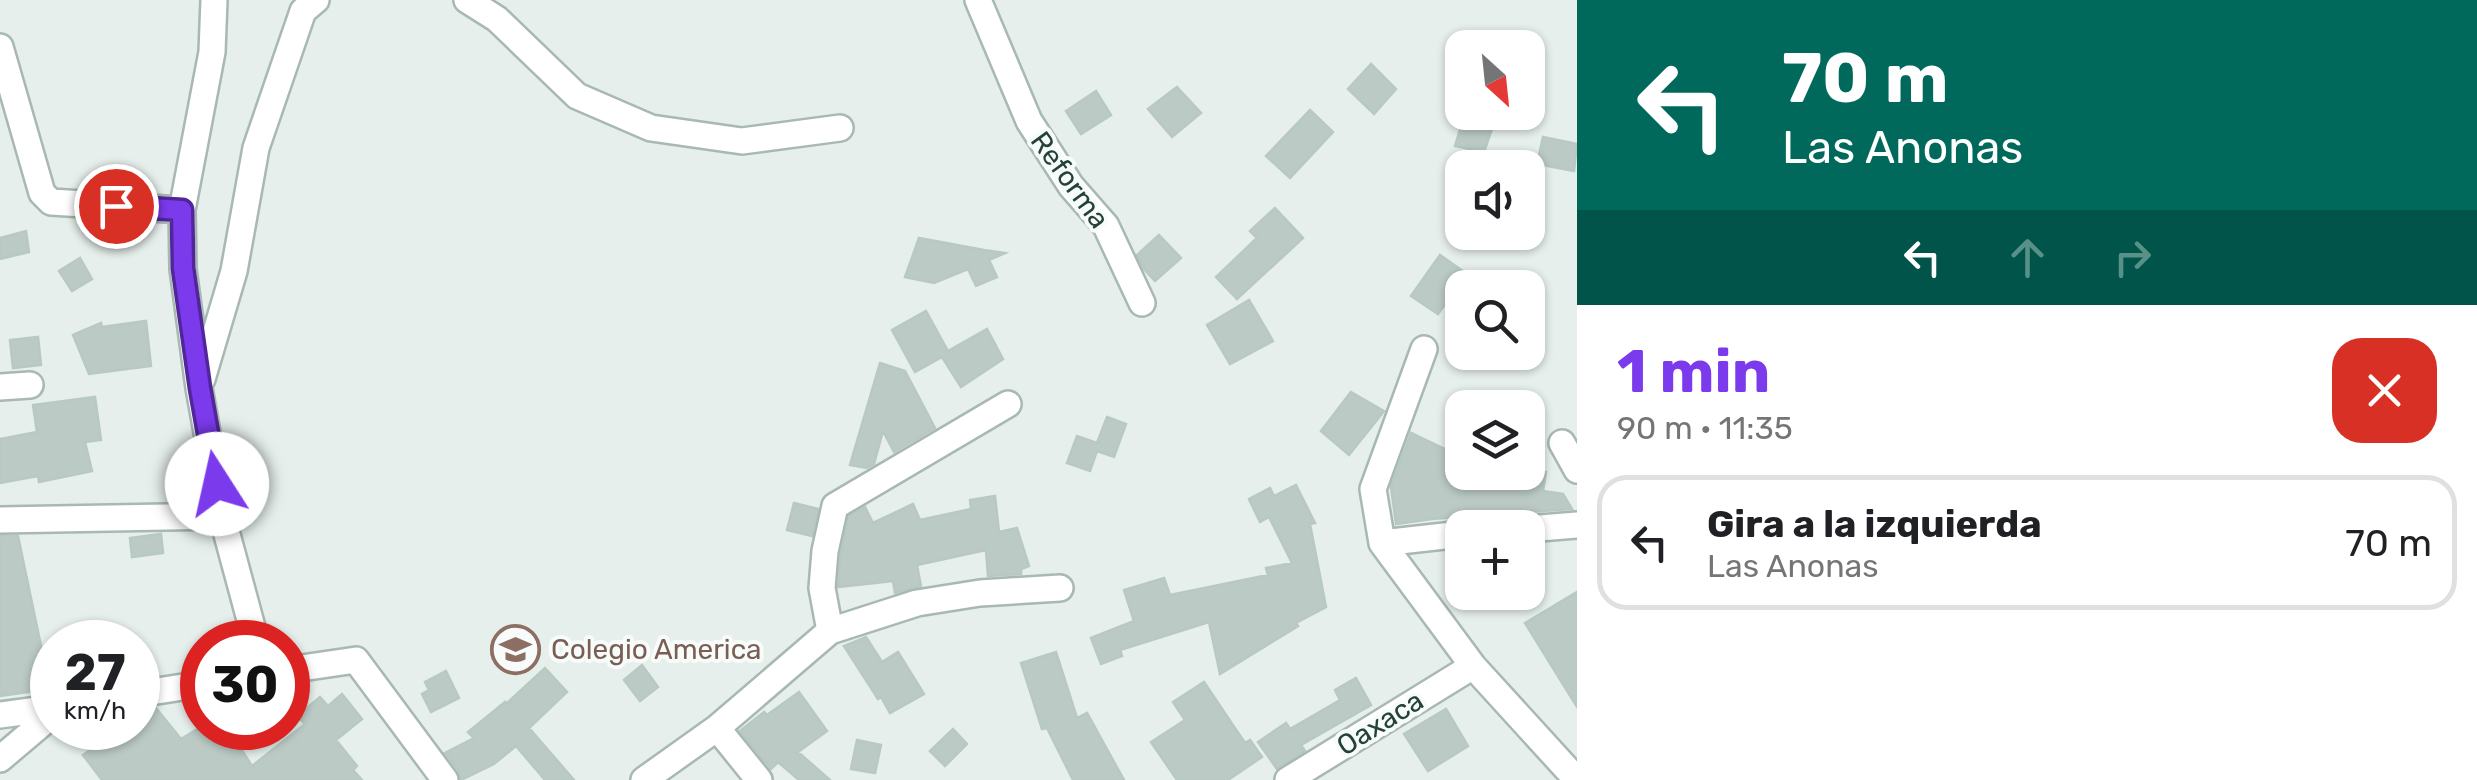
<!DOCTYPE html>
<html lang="es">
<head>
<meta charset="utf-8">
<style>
  :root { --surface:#fff; --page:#f2f2f2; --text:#202124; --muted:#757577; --line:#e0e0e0; --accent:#7c3aed }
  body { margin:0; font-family:Rubik,sans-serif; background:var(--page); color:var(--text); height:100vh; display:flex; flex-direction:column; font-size:38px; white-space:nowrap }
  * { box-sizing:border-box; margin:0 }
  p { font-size:32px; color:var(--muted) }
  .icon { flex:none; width:55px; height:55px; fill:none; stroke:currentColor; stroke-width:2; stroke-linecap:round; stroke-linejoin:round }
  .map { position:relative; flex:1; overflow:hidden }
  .panel { display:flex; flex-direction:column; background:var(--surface); width:900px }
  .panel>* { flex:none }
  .banner { background:#00695c; color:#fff; overflow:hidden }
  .needle { width:65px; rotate:153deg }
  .tools { position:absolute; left:1445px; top:30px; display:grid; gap:20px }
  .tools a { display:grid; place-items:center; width:100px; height:100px; border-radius:20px; background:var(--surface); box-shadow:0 2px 8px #0004; font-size:50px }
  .speed { position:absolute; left:30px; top:620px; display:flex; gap:20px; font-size:50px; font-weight:700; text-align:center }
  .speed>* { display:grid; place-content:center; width:130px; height:130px; border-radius:50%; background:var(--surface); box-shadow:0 2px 8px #0004; line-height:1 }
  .speed small { font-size:25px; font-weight:400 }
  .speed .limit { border:15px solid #d22; background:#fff; color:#111 }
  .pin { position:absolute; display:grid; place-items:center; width:85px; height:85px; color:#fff; margin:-42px; border:5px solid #fff; border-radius:50%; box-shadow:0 2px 10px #0007 }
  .me { position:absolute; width:110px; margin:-55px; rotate:350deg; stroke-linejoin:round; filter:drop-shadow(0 0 8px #0008) }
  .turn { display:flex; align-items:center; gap:35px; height:210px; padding:0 40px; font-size:45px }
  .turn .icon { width:130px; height:130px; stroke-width:2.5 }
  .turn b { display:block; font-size:70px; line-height:85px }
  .lanes { display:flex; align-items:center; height:95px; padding:0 40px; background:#0003; justify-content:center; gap:50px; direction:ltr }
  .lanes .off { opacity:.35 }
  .round { display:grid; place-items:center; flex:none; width:105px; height:105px; border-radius:30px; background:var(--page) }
  .head { display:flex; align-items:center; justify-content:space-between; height:170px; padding:0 40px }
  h1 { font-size:60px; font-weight:700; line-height:75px; color:var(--accent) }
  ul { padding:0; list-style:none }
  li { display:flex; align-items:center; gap:30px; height:135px; margin:0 20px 15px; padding:0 20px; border:5px solid var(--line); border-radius:30px }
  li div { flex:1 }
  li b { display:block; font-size:38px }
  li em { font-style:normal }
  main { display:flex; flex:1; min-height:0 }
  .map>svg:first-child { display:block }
</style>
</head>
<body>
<main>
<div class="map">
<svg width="1577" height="780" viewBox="0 0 1577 780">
  <rect width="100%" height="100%" fill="#e6efeb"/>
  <path fill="#bbcac4" stroke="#b8c9c2" stroke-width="2.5" d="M1371 64 1396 89 1374 114 1348 89Z
    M1177 87 1201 113 1172 137 1148 109Z
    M1096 91 1111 115 1081 134 1066 111Z
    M1310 110 1333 132 1290 178 1266 156Z
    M1463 120 1493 126 1484 152 1455 146Z
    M1543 137 1577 144 1574 171 1537 164Z
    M1275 208 1303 238 1237 299 1216 277 1257 238 1250 231Z
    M26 231 29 252 0 259V238Z
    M1159 235 1181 258 1155 281 1144 269 1137 255Z
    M919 238 984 250 1005 253 989 260 997 277 976 286 968 269 934 283 905 277Z
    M1440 255 1467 274 1438 314 1411 296Z
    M80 258 92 279 72 291 59 271Z
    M1249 300 1273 341 1230 364 1207 325Z
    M926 311 948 351 987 329 1003 359 961 387 942 357 915 372 892 330Z
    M146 321 151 366 89 374 73 335 101 323 102 327Z
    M38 337 41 365 13 368 10 340Z
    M880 363 905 371 935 428 894 452 883 431 874 464 867 468 850 465Z
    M1351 392 1384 411 1349 455 1321 431Z
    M95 397 101 440 85 442 92 471 39 482 38 476 0 483V439L37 432 33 405Z
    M1107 417 1126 424 1114 457 1097 451 1090 471 1067 463 1077 436 1097 443Z
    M1411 433 1457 455 1462 453V472H1546L1543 491 1563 494 1572 509 1432 519 1396 524 1391 487Z
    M1296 485 1315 523 1310 524 1326 607 1296 623 1298 626 1220 674 1209 622 1120 650 1122 656 1101 664 1091 638 1134 621 1124 590 1164 578 1170 595 1268 575 1266 568 1292 563 1269 517 1260 522 1249 499 1270 488 1274 496Z
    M995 496 999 532 1017 528 1029 566 1021 569V574L988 576 986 550 917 565 921 586 895 593 893 581 838 587 841 553 849 516 865 507 873 523 913 504 920 520 971 509 970 500Z
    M794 503 818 509 812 536 787 530Z
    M161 534 163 553 132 557 130 538Z
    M0 536H18L50 689 0 696Z
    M1577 592V707L1525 623Z
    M866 637 882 662 898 652 924 694 890 713 881 697 878 699 844 646Z
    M1056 652 1077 718 1087 713 1124 780H1073L1047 728 1042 729 1021 663Z
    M642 665 658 687 640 701 624 680Z
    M545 668 567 692 529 728 574 780H545L516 746 494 764 461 780 458 770 445 753 474 738 468 732 505 702 506 704Z
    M446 671 459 698 431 712 422 694 429 690 425 682Z
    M1356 678 1371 705 1301 745 1305 751 1277 769 1258 742 1286 723 1290 729 1340 700 1335 690Z
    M1204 682 1245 743 1250 740 1262 757 1228 780H1177L1151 742 1185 720 1173 702Z
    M799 692 827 731 798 752 830 780H799L778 762 771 769 740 731 764 712 767 715Z
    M342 694 362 719 336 740 357 766 353 770 362 780H102L83 755 121 728H138V710L156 708 181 739 199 728H228L252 766 305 724 297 716 320 697 328 706Z
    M1446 709 1468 746 1428 771 1404 734Z
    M953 729 967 744 945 766 930 751Z
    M857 740 881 745 875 773 851 769Z"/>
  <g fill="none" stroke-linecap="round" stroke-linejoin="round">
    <defs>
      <path id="minor" d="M214 0 212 52 182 210 183 269 199 388 222 516 256 642
        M467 0 497 19 577 96 651 128 742 141 840 128
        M978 0 1029 121 1071 186 1106 226 1142 303
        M0 47 42 193 51 202 182 210
        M1424 349 1373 489 1382 543 1473 666 1577 780
        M202 379 234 271 256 148 303 11 316 0
        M0 387 30 385
        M1562 443 1577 470
        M0 520 222 516
        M1528 529 1577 525
        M1382 543 1462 534
        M830 631 822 588 825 551 835 506 1008 404
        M288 670 356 660 445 780
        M138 694 202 684
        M0 715 52 708
        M717 728 759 780
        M0 759 52 715
        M644 780 717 728 830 631 917 603 980 593 1060 588
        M1288 780 1473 666"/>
    </defs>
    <use href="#minor" stroke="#a8b8b2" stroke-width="30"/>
    <use href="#minor" stroke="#fff" stroke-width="25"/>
  </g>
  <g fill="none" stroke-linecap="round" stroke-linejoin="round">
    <defs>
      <path id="route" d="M116 206 182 210 183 268 200 388 217 484"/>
    </defs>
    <use href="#route" stroke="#51269a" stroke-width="25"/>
    <use href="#route" stroke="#7c3aed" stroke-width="18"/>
  </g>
  <defs>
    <symbol id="school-ring" viewBox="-11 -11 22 22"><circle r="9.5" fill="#f7fbf9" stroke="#8d6e63" stroke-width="1.5"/><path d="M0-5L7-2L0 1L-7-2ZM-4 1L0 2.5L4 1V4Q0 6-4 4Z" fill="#8d6e63"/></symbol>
  </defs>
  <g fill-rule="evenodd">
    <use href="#school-ring" x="488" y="622" width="55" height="55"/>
  </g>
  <g text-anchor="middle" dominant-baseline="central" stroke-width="8" stroke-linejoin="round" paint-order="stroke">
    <g font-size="28" fill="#24423a" stroke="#f7fbf9">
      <text transform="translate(1070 180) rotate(54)">Reforma</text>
      <text transform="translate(1380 723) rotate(-32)">Oaxaca</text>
    </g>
    <g font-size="28" fill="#785e54" stroke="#f7fbf9" text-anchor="start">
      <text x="551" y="649">Colegio America</text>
    </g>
  </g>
</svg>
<div class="tools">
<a><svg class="needle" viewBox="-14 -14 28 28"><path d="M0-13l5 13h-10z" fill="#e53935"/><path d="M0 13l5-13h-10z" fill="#757577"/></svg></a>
<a><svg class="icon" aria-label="sound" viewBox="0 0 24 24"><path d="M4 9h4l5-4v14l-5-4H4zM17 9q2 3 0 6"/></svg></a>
<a><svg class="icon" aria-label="search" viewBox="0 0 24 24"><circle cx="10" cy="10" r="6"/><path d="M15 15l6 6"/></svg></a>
<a><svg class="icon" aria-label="layers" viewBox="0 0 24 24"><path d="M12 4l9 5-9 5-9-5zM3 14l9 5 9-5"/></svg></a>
<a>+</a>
</div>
<div class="speed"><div>27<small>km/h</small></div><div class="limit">30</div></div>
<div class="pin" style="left:116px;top:206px;background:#d93025"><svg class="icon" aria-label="arrive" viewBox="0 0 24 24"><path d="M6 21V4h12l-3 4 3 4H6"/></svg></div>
<svg class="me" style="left:217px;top:484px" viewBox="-20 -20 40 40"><circle r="19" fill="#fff"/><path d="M0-13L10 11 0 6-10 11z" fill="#7c3aed"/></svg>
</div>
<section class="panel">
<div class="banner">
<div class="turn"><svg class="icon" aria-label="left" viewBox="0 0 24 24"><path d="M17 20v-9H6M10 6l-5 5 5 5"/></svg><div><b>70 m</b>Las Anonas</div></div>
<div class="lanes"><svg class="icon" aria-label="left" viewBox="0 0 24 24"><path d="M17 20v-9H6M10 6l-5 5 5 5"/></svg><svg class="icon off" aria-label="ahead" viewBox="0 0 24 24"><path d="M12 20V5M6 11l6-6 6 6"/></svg><svg class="icon off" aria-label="right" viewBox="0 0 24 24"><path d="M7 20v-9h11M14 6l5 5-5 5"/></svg></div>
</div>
<div class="head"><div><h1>1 min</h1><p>90 m · 11:35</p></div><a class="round" style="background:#d93025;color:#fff"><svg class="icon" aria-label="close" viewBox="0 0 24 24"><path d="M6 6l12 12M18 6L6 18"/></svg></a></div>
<ul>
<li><svg class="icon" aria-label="left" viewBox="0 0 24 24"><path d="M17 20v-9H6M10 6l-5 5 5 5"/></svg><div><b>Gira a la izquierda</b><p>Las Anonas</p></div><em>70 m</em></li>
</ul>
</section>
</main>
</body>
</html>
